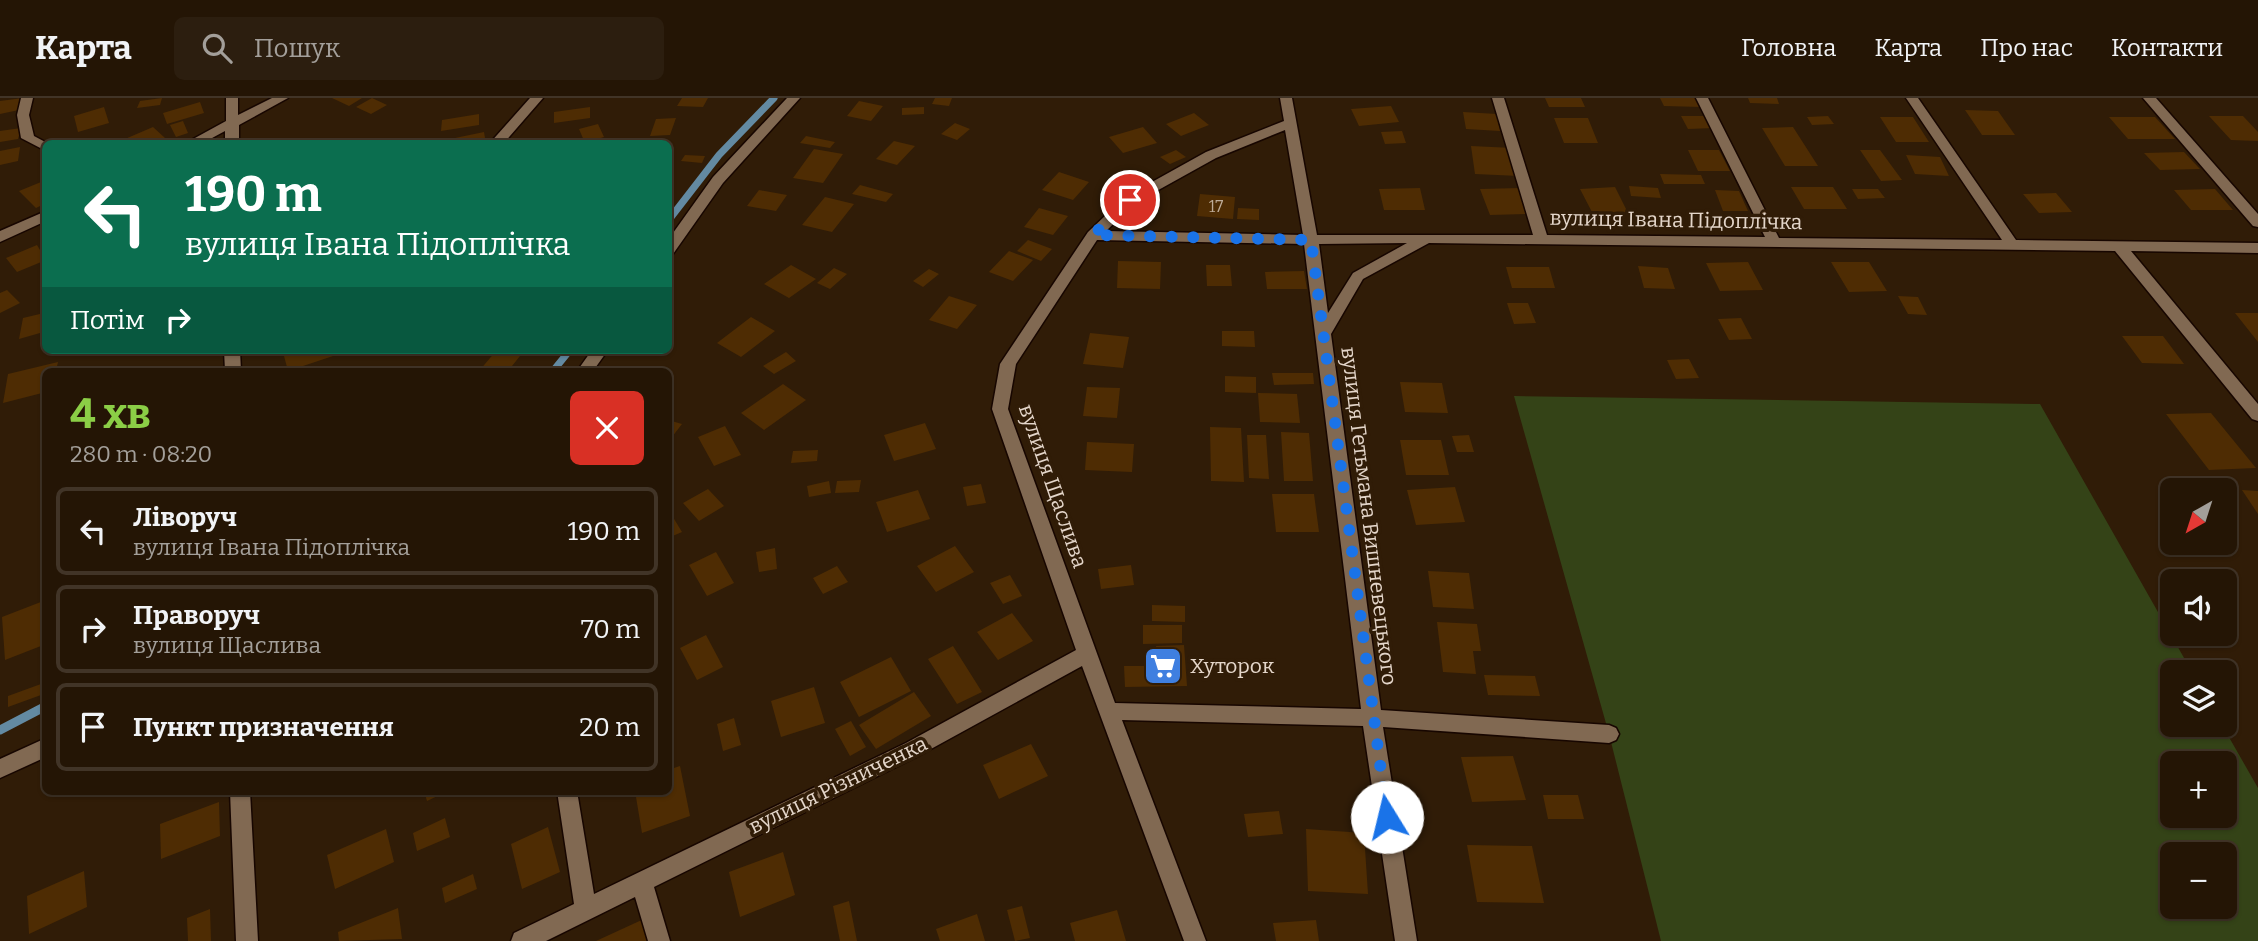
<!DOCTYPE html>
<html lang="uk">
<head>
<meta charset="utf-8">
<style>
  :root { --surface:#241505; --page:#2c1e0f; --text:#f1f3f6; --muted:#a39f9a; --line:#413427; --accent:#8bce46 }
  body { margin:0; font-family:Bitter,serif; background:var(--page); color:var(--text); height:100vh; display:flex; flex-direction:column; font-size:26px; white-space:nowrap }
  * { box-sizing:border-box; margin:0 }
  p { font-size:23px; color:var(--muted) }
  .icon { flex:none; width:38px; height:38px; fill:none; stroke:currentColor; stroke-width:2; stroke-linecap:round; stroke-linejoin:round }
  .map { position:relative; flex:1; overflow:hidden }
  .drawer { position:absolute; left:42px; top:270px; width:630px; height:427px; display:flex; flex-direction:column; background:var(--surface); border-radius:10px; box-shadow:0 2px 5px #0004,0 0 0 2px var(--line) }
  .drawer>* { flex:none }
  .hud { position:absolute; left:42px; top:42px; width:630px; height:214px; border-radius:10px; box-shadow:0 2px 5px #0004,0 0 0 2px var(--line); background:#0b6e4f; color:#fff; overflow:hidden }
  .needle { width:46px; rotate:219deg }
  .controls { position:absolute; left:2160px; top:380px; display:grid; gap:14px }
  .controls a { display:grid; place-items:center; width:77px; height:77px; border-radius:10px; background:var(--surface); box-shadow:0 2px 5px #0004,0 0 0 2px var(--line); font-size:35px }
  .pin { position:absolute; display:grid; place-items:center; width:60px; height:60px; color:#fff; margin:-30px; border:4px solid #fff; border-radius:50%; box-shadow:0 2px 7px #0007 }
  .me { position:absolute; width:77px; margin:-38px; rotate:351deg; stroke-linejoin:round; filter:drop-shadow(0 0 5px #0008) }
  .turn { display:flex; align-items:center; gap:24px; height:147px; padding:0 28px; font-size:32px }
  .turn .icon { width:91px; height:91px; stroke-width:2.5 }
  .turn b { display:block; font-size:49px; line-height:60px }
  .then { display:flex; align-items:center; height:66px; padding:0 28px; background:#0003; gap:14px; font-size:26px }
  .round { display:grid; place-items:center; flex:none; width:74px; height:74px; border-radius:10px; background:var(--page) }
  .overview { display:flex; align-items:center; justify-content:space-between; height:119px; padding:0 28px }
  h1 { font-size:42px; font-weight:700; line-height:52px; color:var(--accent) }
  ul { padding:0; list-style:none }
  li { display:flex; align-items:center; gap:21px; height:88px; margin:0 14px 10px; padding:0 14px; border:4px solid var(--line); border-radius:10px }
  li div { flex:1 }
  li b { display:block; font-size:26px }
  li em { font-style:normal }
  header { display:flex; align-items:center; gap:42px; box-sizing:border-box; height:98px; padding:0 35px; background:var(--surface); border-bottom:2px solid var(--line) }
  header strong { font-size:33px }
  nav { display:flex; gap:38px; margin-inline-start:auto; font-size:24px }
  .search { width:490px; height:63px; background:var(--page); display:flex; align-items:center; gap:18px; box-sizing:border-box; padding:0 24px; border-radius:10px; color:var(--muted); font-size:26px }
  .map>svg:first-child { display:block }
</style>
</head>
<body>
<header>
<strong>Карта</strong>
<div class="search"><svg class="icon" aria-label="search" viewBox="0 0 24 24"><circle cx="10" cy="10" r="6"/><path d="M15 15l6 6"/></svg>Пошук</div>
<nav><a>Головна</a><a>Карта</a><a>Про нас</a><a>Контакти</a></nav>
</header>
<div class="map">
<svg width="2258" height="843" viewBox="0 0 2258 843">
  <rect width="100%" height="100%" fill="#301c07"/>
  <path fill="#344317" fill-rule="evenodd" d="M1514 298 2040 306 2192 574H2172V626L2222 627 2258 690V843H1661L1609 636ZM2172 665H2224V718H2172ZM2172 756H2224V808H2172Z"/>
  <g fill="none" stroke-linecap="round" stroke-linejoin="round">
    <path stroke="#638aa2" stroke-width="7" d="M668 123 719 57 774 0
      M553 273 570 252"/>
    <path stroke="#638aa2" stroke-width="9" d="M0 632 46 608"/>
  </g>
  <path fill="#4e2c03" d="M23 0 19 12 0 16V3Z
    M162 0 160 7 137 10 140 3Z
    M332 0H362L349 8Z
    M372 0 387 7 371 16 356 9Z
    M682 0H708L703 9 677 8Z
    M935 0H952L949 8 932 6Z
    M1545 0H1581L1585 9H1549Z
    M1660 0H1698L1702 9 1664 8Z
    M1748 0H1777L1779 6 1750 5Z
    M859 3 883 8 871 23 847 18Z
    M200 4 204 15 167 26 163 15Z
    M1391 8 1399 24 1359 28 1351 11Z
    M104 9 109 25 78 34 74 18Z
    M590 9V20L554 25V14Z
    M924 9V16L902 17V10Z
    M1965 12 1998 13 2015 37H1982Z
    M1463 14 1497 16 1500 33 1466 31Z
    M1194 15 1209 27 1181 38 1166 26Z
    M479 16V27L441 33 442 22Z
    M1681 18H1707L1714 30 1688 31Z
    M1828 18 1834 26 1812 27 1807 19Z
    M2209 18H2243L2258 34V43L2231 42Z
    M1880 19H1913L1929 44H1896Z
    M2109 19H2155L2175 41H2128Z
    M676 20 670 37 650 38 656 21Z
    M1554 20H1588L1598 45H1564Z
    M183 23 188 35 176 39 170 27Z
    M955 25 970 31 957 42 941 36Z
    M598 26 604 39 585 45 579 31Z
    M153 29 165 40 153 46H131L125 41Z
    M1143 29 1157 45 1123 55 1109 39Z
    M1793 29 1818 68H1785L1762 30Z
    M21 30 18 41 0 44V33Z
    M1402 33 1406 45 1385 46 1381 34Z
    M484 34 486 46H456L455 40Z
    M806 38 835 44 830 50 800 45Z
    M894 43 915 48 897 67 876 61Z
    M1471 48 1513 50 1519 78 1475 76Z
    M20 49 18 63 0 67V53Z
    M814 51 843 56 823 85 793 80Z
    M1176 52 1186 59 1170 66 1160 59Z
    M1688 52H1719L1730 73H1698Z
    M1860 52H1880L1902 82 1881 83Z
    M2184 54 2200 71 2160 72 2144 55Z
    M685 57 705 58 702 65 681 63Z
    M1906 57 1940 59 1949 78 1915 76Z
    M1059 74 1089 84 1073 102 1042 92Z
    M1660 76 1701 77 1705 86H1664Z
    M46 82V105L36 110 19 93Z
    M860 87 893 96 886 104 852 96Z
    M1629 88 1658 90 1661 100 1631 98Z
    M1615 89 1628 115 1593 116 1580 91Z
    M1791 89H1833L1847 111H1804Z
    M1420 90 1425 112H1384L1379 91Z
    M1520 90 1530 116 1490 117 1480 91Z
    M1852 91H1878L1885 100 1858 101Z
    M2215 91 2233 112H2191L2174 92Z
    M759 92 787 97 776 113 747 108Z
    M1715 92 1739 93 1748 113H1723Z
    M2056 95 2072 114 2039 115 2023 96Z
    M1200 96 1235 99 1233 121 1197 118Z
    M825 99 854 106 832 134 802 127Z
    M1039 110 1068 118 1053 137 1024 129Z
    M1238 110 1259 111V122L1237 121Z
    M1028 142 1052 151 1041 163 1017 153Z
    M37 147 46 162 17 174 6 160Z
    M1009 153 1033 162 1013 183 989 174Z
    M1118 163 1161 164 1160 191 1117 190Z
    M1748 164 1763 192 1720 193 1706 165Z
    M1831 164H1869L1887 193 1849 194Z
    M791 167 816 181 789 200 764 186Z
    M1206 167H1230L1232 188H1207Z
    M1638 168 1668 170 1675 191 1644 190Z
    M1506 169H1549L1555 190H1512Z
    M834 170 847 176 830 191 817 185Z
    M929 171 939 176 923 189 913 183Z
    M1304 173 1307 191H1267L1265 174Z
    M7 192 20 205 0 215V195Z
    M949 198 977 207 957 231 929 222Z
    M1898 198 1918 199 1927 217 1908 216Z
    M1507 205H1528L1536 225 1514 226Z
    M44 215 40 235 19 241 23 220Z
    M2235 215H2258V244Z
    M751 219 775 233 741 259 717 245Z
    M1741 220 1752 241 1729 242 1718 221Z
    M1222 233H1254L1255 249 1222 248Z
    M1090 235 1129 239 1123 270 1083 266Z
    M2122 238H2163L2184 266 2142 265Z
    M303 252H335L336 257 288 273 284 258Z
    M496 253 520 258 508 273H479Z
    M786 254 796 263 774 276 763 268Z
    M1689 261 1699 280 1676 281 1667 262Z
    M58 264 56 273H46V294L3 305 8 276Z
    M1272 275H1313L1314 286 1274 287Z
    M1225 278 1256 279V295L1225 294Z
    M1400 284 1442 285 1448 315 1405 314Z
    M783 286 806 302 764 332 741 315Z
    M1087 289 1120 290 1117 320 1083 318Z
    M1258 295 1297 296 1300 325 1260 324Z
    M2211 315 2256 370 2209 372 2166 316Z
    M668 322 682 326 672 339 668 338Z
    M925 325 936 351 894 363 884 337Z
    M725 328 741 357 714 368 698 339Z
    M1210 329 1241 330 1244 384 1211 383Z
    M1281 334 1309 335 1313 383H1284Z
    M1247 337H1266L1269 381 1249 380Z
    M1469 337 1474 354H1457L1452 338Z
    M1400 342H1441L1449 377H1406Z
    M1087 344 1134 346 1132 374 1085 372Z
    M818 352 817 363 791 365 793 353Z
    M861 382 859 394 835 395 837 383Z
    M829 383 831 395 809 399 807 388Z
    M981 386 986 405 967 408 963 389Z
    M1455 389 1465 424 1416 427 1407 392Z
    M708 391 724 408 699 423 683 405Z
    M918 392 930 421 887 434 876 404Z
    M2242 392 2258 393V416Z
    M1272 396H1314L1319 434H1276Z
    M668 411 682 434 668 440Z
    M955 448 974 474 936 494 917 468Z
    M775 450 777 471 759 474 756 454Z
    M716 454 734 485 707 498 689 467Z
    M1131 467 1134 487 1101 491 1098 471Z
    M837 468 848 484 823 496 813 480Z
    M1428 473 1469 475 1474 511 1433 509Z
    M1010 477 1022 498 1003 506 990 485Z
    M46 502V546L5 562 2 519Z
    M1152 507 1185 508V524L1152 523Z
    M1012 515 1033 543 998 562 977 534Z
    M1437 524 1477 526 1481 553H1473L1476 576 1443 574Z
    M1143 527H1182V545L1143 546Z
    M706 537 723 569 697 582 680 550Z
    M1184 547 1187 588 1125 589 1124 568H1157L1156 548Z
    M953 548 982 594 957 606 928 561Z
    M891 559 911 593 859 619 840 584Z
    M1484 577 1535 578 1540 598 1488 597Z
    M41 586V597L8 609V598Z
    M814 589 825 625 781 639 771 603Z
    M914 594 931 618 876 651 859 627Z
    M734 620 741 647 723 653 717 626Z
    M851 623 866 649 850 658 835 631Z
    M1031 646 1048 678 999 701 983 667Z
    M1513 658 1526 702 1472 704 1461 659Z
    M680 668 690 718 642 735 635 693H668V672Z
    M424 693H448L427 703Z
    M1543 697H1578L1584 721H1548Z
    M219 704 220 738 161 761 160 726Z
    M1279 713 1283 736 1248 739 1244 716Z
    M445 720 450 739 417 753 413 735Z
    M548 729 560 774 522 791 511 746Z
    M386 731 394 764 335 791 327 757Z
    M1306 731 1364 735 1368 796 1308 793Z
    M1467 747 1532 748 1544 805 1477 804Z
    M783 754 795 797 740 819 729 774Z
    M84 773 87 809 29 836 27 798Z
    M473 776 477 791 445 805 442 790Z
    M849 803 857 843H840L833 808Z
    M1022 808 1030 840 1015 843 1007 812Z
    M398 810 402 841 339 843 338 834Z
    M210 811 211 843H188L187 820Z
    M1117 812 1126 843H1075L1070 825Z
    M977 816 985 843H940L936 831Z
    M646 820 653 843H596Z
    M1316 822 1319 843H1276L1273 825Z"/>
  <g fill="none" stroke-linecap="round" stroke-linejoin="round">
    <defs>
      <path id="minor" d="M21 0H33L29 17 34 38 49 46H46V53L21 40 17 17Z
        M226 0H238V17L272 0H288L239 27V46H225V33L201 46H184L226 23Z
        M530 0H543L503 46H489Z
        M787 0H800L723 85 673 156 668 158V142L713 79Z
        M1280 0H1292L1317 137H1533L1492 0H1504L1547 137 1765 139 1696 0H1708L1779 140 2002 142 1906 0H1918L2016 142 2258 145V155L2131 153 2258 306V323L2252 321 2115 153 1429 145 1363 181 1331 236 1381 612 1609 627 1616 630 1619 636 1616 642 1609 645 1383 629 1417 843H1395L1363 628 1122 622 1206 843H1184L1082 568 920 657 654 789 670 843H648L635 799 546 843H511L514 835 574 806 557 693H577L594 796 906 645 1076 552 992 311 1000 266 1088 134 1125 99 1206 54 1284 23ZM1285 32 1303 137 1106 133 1135 105 1216 60ZM1097 142 1304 146 1361 611 1115 605 1008 311 1016 266ZM1407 145 1353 175 1328 215 1319 146Z
        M2143 0H2156L2258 116V129L2253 128Z
        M46 113V123L0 144V133Z
        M224 252H240L241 273H225Z
        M592 252H608L593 273H577Z
        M46 640V659L0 680V661Z
        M230 693H250L258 843H236Z"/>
    </defs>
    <use href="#minor" stroke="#170600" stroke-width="3"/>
    <use href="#minor" fill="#816952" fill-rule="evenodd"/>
  </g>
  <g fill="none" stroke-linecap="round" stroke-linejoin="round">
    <path stroke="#1a73e8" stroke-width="12" stroke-dasharray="0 21.6" d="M1130 102 1093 137 1311 142 1387 719"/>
  </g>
  <defs>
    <symbol id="supermarket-square" viewBox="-11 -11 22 22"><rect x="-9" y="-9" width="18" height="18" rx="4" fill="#3f7fe0" stroke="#301c07"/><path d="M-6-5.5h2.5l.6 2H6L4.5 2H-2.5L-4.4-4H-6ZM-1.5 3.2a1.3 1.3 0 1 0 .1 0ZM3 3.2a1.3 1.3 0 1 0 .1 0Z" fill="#fff"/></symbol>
  </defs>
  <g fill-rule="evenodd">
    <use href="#supermarket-square" x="1141" y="546" width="44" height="44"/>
  </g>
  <g text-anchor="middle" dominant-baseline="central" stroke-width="7" stroke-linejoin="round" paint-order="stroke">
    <g font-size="16" fill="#beac98">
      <text x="1216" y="108">17</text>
    </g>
    <g font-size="21" fill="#e4d6ca" stroke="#301c07">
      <text transform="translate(1676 122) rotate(1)">вулиця Івана Підоплічка</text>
      <text transform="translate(1053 388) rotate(71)">вулиця Щаслива</text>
      <text transform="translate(1369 418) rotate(83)">вулиця Гетьмана Вишневецького</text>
      <text transform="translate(838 687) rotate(-26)">вулиця Різниченка</text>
    </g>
    <g font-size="21" fill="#e4d6ca" stroke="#301c07" text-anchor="start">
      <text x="1190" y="568">Хуторок</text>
    </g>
  </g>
</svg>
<div class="controls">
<a><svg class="needle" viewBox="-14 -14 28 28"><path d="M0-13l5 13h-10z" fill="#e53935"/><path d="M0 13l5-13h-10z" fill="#a39f9a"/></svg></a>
<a><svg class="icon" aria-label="sound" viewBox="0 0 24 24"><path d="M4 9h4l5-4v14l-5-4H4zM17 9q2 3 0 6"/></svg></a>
<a><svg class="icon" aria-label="layers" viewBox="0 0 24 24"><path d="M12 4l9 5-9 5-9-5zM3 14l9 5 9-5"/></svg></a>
<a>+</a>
<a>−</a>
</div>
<div class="pin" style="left:1130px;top:102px;background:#d93025"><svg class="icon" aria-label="arrive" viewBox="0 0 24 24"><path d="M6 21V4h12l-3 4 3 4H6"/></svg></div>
<svg class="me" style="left:1387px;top:719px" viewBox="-20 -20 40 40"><circle r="19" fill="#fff"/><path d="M0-13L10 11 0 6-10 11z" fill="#1a73e8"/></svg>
<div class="hud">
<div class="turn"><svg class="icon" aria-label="left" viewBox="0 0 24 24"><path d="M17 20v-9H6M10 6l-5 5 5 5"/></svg><div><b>190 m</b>вулиця Івана Підоплічка</div></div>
<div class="then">Потім<svg class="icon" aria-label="right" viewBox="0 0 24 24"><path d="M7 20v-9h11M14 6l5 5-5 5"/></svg></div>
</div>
<section class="drawer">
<div class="overview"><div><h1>4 хв</h1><p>280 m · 08:20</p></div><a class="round" style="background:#d93025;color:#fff"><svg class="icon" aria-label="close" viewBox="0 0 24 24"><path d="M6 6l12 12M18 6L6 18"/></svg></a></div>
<ul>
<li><svg class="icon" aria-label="left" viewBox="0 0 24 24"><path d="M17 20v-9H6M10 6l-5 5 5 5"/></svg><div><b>Ліворуч</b><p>вулиця Івана Підоплічка</p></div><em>190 m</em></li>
<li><svg class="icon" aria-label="right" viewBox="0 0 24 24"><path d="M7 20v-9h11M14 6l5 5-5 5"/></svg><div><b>Праворуч</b><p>вулиця Щаслива</p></div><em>70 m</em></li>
<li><svg class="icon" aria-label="arrive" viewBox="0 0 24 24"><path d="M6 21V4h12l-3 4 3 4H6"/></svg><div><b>Пункт призначення</b></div><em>20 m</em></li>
</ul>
</section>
</div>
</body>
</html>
